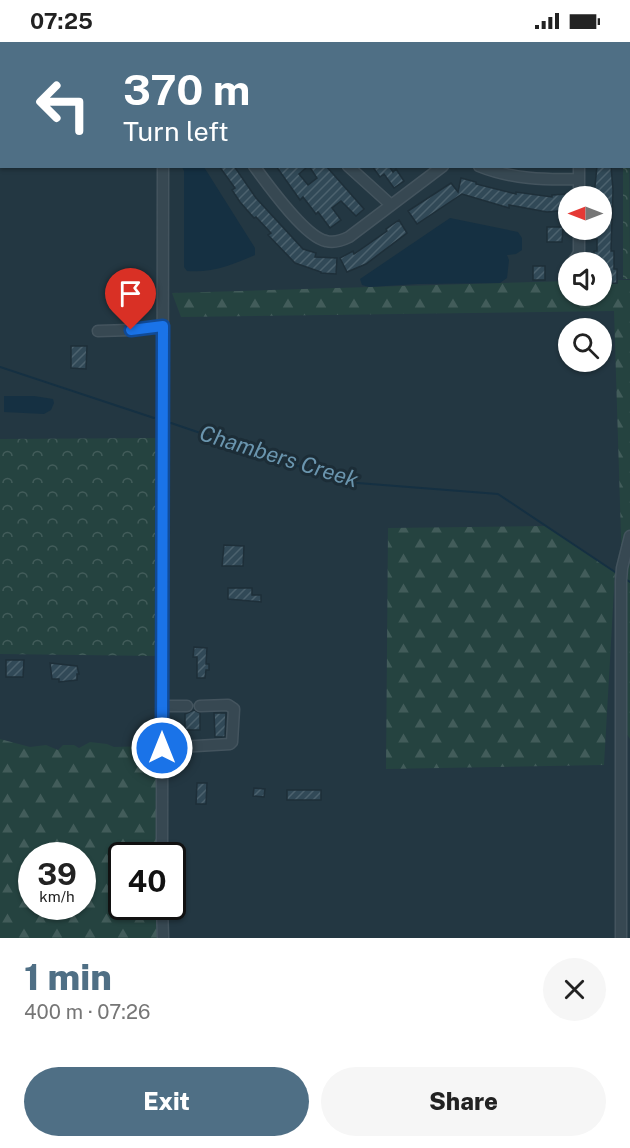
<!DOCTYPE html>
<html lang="en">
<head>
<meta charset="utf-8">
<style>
  :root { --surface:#fff; --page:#f6f6f6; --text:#222; --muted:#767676; --accent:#4f6f85 }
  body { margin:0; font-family:"Public Sans",sans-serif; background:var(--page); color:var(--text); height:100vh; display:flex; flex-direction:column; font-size:22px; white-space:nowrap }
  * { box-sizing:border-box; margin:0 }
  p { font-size:20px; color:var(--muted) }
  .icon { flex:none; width:33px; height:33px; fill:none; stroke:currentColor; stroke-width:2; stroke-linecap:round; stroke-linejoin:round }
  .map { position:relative; height:896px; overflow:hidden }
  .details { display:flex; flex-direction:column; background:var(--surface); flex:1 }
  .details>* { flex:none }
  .top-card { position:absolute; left:0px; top:0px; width:630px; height:126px; box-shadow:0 2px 4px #0004; background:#4f6f85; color:#fff; overflow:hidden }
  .needle { width:39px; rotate:270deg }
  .tools { position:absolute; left:558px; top:144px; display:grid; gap:12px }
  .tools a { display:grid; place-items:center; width:54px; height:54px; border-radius:50%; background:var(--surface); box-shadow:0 2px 4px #0004; font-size:30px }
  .speed { position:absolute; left:18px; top:800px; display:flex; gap:12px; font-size:30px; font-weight:700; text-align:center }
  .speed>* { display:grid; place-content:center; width:78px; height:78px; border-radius:50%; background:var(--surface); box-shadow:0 2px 4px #0004; line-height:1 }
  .speed small { font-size:15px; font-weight:400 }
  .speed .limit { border:3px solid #111; border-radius:9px; background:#fff; color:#111 }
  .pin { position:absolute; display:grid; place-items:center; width:51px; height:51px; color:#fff; margin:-62px -26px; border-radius:50% 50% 50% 0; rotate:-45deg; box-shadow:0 0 6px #0007 }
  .pin .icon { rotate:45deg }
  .me { position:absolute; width:66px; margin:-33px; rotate:0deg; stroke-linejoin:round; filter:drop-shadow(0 0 4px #0008) }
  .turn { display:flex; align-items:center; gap:21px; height:126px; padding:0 24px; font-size:27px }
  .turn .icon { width:78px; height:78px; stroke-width:2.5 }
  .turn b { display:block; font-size:42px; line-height:51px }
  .round { display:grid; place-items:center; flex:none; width:63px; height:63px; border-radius:32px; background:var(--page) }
  .overview { display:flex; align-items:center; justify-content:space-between; height:102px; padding:0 24px }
  h1 { font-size:36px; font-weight:800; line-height:45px; color:var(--accent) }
  .cta { display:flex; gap:12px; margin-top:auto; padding:12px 24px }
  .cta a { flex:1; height:69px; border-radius:36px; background:var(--accent); color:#fff; font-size:24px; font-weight:800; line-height:69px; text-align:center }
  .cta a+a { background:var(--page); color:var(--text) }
  .status { display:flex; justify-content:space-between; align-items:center; height:42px; padding:0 30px; background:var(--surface); direction:ltr }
  .status svg { height:16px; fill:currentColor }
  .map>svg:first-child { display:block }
</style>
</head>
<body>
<div class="status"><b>07:25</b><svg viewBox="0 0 49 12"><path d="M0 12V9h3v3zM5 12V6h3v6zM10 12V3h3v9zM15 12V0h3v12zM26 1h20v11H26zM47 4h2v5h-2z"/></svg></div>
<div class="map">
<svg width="630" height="896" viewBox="0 0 630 896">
  <defs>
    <pattern id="forest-firs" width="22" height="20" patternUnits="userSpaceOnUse" patternTransform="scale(1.5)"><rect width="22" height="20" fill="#254340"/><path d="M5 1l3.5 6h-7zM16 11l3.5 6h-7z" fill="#425c5a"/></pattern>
    <pattern id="park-crowns" width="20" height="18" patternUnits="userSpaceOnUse" patternTransform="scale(1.5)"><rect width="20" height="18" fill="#254340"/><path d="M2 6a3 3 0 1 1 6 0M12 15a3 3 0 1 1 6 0" fill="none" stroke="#425c5a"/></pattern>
    <pattern id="building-hatch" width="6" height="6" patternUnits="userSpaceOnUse" patternTransform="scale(1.5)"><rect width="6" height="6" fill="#314957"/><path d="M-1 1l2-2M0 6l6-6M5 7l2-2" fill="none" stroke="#4c626e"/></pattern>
  </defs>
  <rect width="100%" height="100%" fill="#233742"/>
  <path fill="url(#forest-firs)" fill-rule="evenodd" d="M602 238H630V697L615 674 622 526 614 269 181 275 172 251 568 239V254H602Z
    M547 484 615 530 604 723 386 727 388 486Z
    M0 697 30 705 46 703 58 708 63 703H74L79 706 90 700 107 702 114 705 148 704 162 706 163 813H122V864H163V896H0ZM32 813H82V864H32Z"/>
  <path fill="url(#park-crowns)" d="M629 57 630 237H623V125L628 124Z
    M156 396V614L0 612V397Z"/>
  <path fill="#153042" d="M182 125H204L255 206V213C232 223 213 231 187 229L184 225V129Z
    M450 176 518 190 522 196V208L516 212 507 213 509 218 507 236 500 241 417 242 369 245 362 243 360 237Z
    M4 354H34L53 357 54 361 51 368 44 372 4 370Z"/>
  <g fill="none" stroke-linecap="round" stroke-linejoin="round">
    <path stroke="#153042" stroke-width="2" d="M0 325 154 376
      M171 381 345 440 498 452 615 530
      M627 538 630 540"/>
  </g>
  <path fill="url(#building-hatch)" stroke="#1e2f39" stroke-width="1.5" d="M219 124H234L256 156 303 207 316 211 315 215 337 216 336 232 321 231V230L295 221 268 193 271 191 256 175 254 176 240 160 232 148 235 146Z
    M276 124H308L299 132 308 143 317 136 309 124H326L364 167 356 174 341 159 332 166 341 178 330 186 318 170 316 172 303 155 300 158Z
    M372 124H389L393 130 396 127 404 139 394 146 384 132 380 135Z
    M597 124H611L613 148 611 209H614V227H617V241L602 242V220H595L594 218V209H597V197H594V188H602V154H594Z
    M461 136 476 140V142L516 152V150L552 155V153L567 152 568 168 547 170 509 163V166L462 152 417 182 408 169 451 141 458 150Z
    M399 178 407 191 366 222 347 230 340 216 353 209 354 212 387 189 386 187Z
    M547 185H563L562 200H547Z
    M533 224H545V238H533Z
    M71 304H87L86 327 71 326Z
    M224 503 244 504 243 524H222Z
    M228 546H252V553H261V560L228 557Z
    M194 605 207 606 206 622H209V628H206L205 636H197V615H193Z
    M6 618H24L23 635H6Z
    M50 621 77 624 79 632H77V638L59 640V637H52Z
    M194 668 200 671V688H185V672Z
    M214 671H226L225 695H215Z
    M197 741H207L206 762H196Z
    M254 746 265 747 264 755 253 754Z
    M287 748H321V758H287Z"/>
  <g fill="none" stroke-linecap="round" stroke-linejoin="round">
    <defs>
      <path id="minor" d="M255 0 256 2
        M452 0 453 2
        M579 0V2
        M105 2V0
        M163 2V0
        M296 2 298 0
        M366 2 368 0
        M628 51H630
        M0 66H2
        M254 124C268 143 305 195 326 199 334 201 341 199 349 195L443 124
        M348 124 390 162
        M479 124C511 137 545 138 579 137
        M579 124V154
        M573 220 579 211V188
        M98 289 131 288 163 284
        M162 664H187
        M162 706 230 702 232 700 234 667 228 663 200 664
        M162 813 163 124
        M162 864 163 896
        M621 896V539L622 526 630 494"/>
    </defs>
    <use href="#minor" stroke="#44545e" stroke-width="13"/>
    <use href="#minor" stroke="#374852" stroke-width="10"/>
  </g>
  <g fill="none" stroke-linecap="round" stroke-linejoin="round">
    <defs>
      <path id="route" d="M131 288 163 284 162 706"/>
    </defs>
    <use href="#route" stroke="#114b97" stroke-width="15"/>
    <use href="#route" stroke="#1a73e8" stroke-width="10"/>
  </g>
  <g text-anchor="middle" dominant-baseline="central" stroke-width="6" stroke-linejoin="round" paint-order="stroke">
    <g font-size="22" font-style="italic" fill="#6a95ae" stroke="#1c2d37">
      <text transform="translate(279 414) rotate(17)">Chambers Creek</text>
    </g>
  </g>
</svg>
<div class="tools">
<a><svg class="needle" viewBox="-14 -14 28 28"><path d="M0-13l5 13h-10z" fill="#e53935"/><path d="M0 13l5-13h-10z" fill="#767676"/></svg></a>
<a><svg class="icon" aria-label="sound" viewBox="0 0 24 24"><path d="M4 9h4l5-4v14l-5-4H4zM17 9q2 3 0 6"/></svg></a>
<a><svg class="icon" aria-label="search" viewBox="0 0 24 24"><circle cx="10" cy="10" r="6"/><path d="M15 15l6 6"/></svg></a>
</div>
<div class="speed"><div>39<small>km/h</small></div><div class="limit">40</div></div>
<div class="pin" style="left:131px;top:288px;background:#d93025"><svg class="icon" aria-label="arrive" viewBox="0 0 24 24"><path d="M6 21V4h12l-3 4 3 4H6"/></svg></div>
<svg class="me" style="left:162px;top:706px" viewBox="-20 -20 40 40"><circle r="17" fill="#1a73e8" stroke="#fff" stroke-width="3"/><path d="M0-11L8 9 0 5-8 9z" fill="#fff"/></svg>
<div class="top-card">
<div class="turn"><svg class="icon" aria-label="left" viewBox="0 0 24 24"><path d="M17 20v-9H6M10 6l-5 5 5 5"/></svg><div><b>370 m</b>Turn left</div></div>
</div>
</div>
<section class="details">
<div class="overview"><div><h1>1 min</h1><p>400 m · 07:26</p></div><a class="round"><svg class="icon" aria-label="close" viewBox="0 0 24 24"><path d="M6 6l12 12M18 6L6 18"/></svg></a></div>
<div class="cta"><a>Exit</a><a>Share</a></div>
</section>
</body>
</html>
